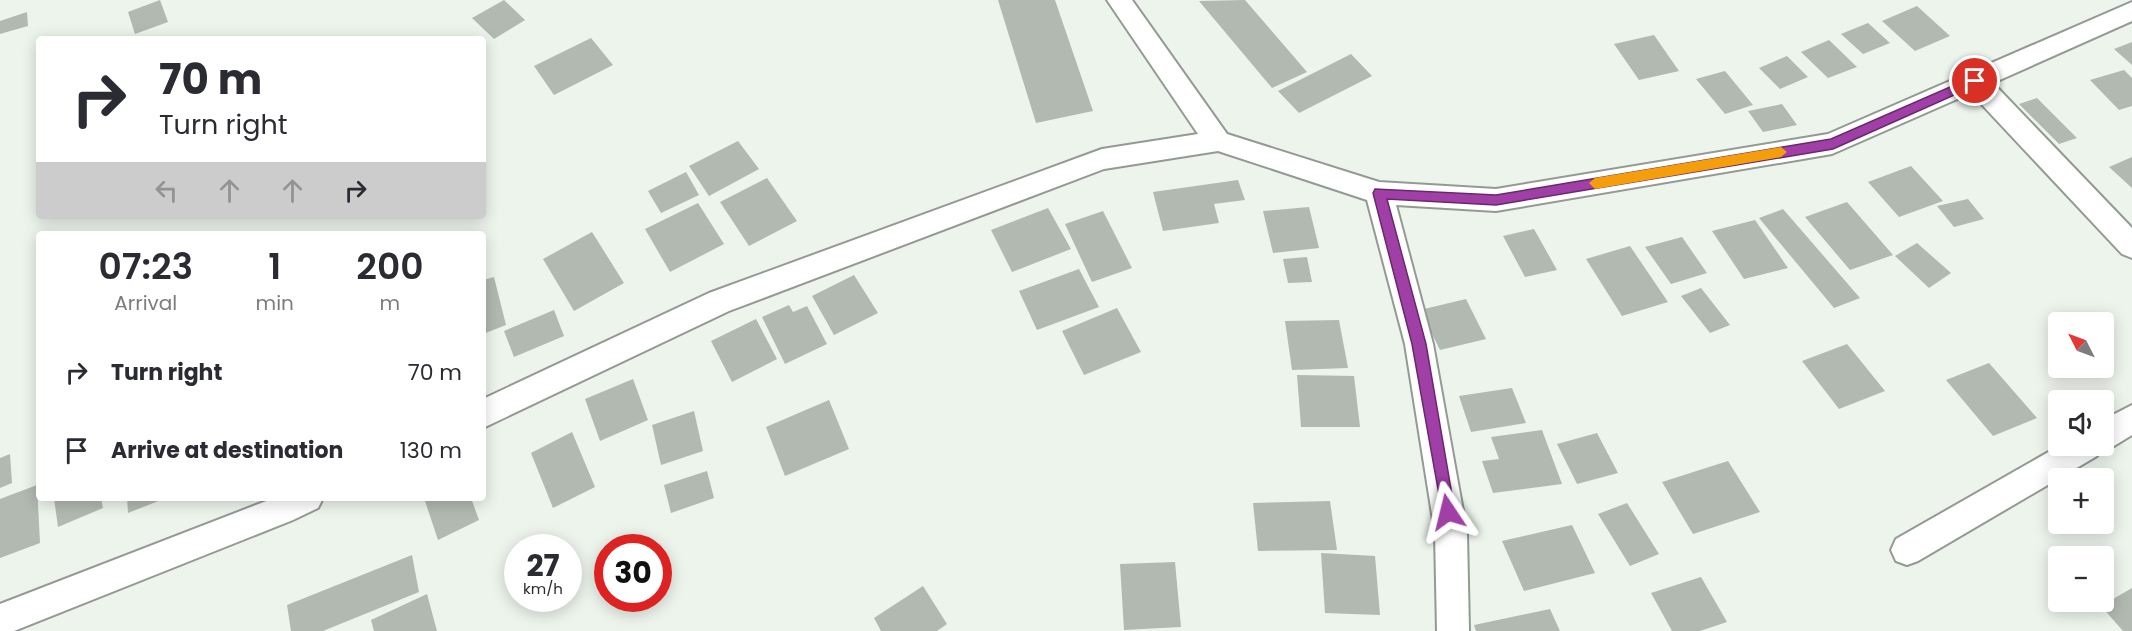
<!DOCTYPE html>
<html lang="en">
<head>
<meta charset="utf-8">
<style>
  :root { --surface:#fff; --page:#f2f2f3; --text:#2b2b33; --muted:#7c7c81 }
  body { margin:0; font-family:Poppins,sans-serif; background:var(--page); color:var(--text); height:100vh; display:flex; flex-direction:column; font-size:22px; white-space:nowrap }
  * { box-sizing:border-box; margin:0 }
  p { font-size:20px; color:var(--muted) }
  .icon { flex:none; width:33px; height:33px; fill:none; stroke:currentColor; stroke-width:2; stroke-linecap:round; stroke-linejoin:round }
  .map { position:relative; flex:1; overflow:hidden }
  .details { position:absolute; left:36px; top:231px; width:450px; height:270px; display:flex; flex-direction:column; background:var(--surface); border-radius:6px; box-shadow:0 3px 15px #0003 }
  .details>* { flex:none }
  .top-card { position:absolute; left:36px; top:36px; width:450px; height:183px; border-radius:6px; box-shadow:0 3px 15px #0003; background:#fff; color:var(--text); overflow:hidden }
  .needle { width:39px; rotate:312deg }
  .buttons { position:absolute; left:2048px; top:312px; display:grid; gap:12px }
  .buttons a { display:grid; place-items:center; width:66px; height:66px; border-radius:6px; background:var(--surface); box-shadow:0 3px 15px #0003; font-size:30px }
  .speed { position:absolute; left:504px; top:534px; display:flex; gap:12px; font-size:30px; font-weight:700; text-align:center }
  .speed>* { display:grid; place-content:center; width:78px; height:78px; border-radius:50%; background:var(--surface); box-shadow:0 3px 15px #0003; line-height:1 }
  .speed small { font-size:15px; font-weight:400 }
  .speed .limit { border:9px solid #d22; background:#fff; color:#111 }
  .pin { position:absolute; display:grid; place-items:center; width:51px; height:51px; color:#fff; margin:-26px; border:3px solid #fff; border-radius:50%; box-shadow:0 2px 6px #0007 }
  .me { position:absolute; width:66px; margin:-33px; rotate:350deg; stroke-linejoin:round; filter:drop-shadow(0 0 4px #0008) }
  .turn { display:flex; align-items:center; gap:21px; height:126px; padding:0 24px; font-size:27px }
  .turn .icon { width:78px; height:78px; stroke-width:2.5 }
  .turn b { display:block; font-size:42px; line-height:51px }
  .lanes { display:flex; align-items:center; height:57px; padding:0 24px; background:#0003; justify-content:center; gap:30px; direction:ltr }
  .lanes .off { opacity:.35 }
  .eta { display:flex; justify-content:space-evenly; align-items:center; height:102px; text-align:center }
  .eta b { font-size:36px; font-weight:600; line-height:42px }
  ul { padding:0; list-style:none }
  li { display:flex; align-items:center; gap:18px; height:78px; padding:0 24px }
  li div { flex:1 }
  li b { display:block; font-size:22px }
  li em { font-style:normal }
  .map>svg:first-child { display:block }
</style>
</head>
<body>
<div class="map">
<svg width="2132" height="631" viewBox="0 0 2132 631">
  <rect width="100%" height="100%" fill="#ecf4ec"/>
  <path fill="#b1b9b1" d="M160 0 168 22 135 34 128 12Z
    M504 0 525 20 494 39 472 18Z
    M998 0H1055L1093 111 1036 123Z
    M1245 0 1307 72 1272 88 1199 1Z
    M1917 6 1950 36 1915 51 1882 21Z
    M27 12 28 26 0 34V21Z
    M1868 23 1890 43 1863 54 1841 34Z
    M1654 35 1679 71 1639 80 1614 44Z
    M591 38 613 65 554 95 534 66Z
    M1829 40 1857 67 1828 78 1801 52Z
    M2132 42V65L2114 49Z
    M1351 54 1372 76 1299 113 1278 91Z
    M1787 56 1808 77 1780 89 1759 68Z
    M2124 70 2132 78V106L2119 110 2090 80Z
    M1725 71 1753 105 1725 114 1696 79Z
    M2037 98 2077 138 2059 144 2019 104Z
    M1782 104 1797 125 1763 132 1748 111Z
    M738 141 759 169 709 196 689 166Z
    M2132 157V188L2109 167Z
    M1911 166 1943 201 1899 217 1868 182Z
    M686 172 699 195 661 213 648 191Z
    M767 178 797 221 749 246 720 202Z
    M1238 180 1245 200 1214 204 1219 223 1163 231 1153 192Z
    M1968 199 1984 219 1954 227 1937 206Z
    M1847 202 1893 255 1850 270 1805 217Z
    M698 203 724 244 670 272 645 229Z
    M1309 207 1319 248 1273 253 1263 211Z
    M1048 208 1071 249 1012 272 991 230Z
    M1783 209 1860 298 1834 308 1759 218Z
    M1103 211 1132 268 1092 282 1065 224Z
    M1755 220 1788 268 1744 279 1712 231Z
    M1534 229 1557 270 1525 277 1503 236Z
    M592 232 624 283 574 311 543 259Z
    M1682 237 1707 273 1671 284 1645 247Z
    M1917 243 1951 273 1929 288 1895 256Z
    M1630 246 1668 302 1622 316 1586 259Z
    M1307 257 1312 282 1288 283 1283 259Z
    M1079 269 1099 307 1037 330 1019 291Z
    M854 275 878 313 834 335 812 296Z
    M494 277 506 325 483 334V280Z
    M1701 288 1730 325 1710 333 1681 296Z
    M1466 299 1486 339 1440 350 1420 310Z
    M789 305 793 312 807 306 827 344 785 364 762 317Z
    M1117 308 1141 352 1084 375 1062 331Z
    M554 310 564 336 514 357 504 331Z
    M756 319 777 359 732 382 711 341Z
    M1339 320 1348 368 1292 370 1285 321Z
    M1847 344 1885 391 1839 409 1802 361Z
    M1989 363 2037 418 1993 436 1946 380Z
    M1297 375 1354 376 1360 427H1301Z
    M633 379 648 420 600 441 585 399Z
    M1512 388 1526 423 1471 432 1459 396Z
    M829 400 849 449 785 476 766 427Z
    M694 411 703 451 661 465 652 425Z
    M1542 430 1562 484 1493 493 1482 461 1499 459 1491 437Z
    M572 432 595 487 553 508 531 453Z
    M1597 433 1618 473 1577 484 1557 444Z
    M10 454 12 483 0 488V458Z
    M1728 461 1760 512 1693 534 1662 482Z
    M707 471 714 498 671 513 664 485Z
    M37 485 40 543 0 558V499Z
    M54 498H101L103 508 58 527Z
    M127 498H166L128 513Z
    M424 498H471L479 520 438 540Z
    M1330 501 1337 550 1258 551 1253 503Z
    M1627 503 1659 554 1630 566 1598 514Z
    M1572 525 1595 573 1524 591 1502 541Z
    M1321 553 1375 556 1380 615 1325 613Z
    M412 555 419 592 323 631H291L287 605Z
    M1175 562 1181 627 1124 630 1120 564Z
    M1701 577 1727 622 1700 631H1672L1651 593Z
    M923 586 947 624 937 631H881L874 618Z
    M2132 588V631H2123L2101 606Z
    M427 594 437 631H374L371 620Z
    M1550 609 1560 631H1476L1474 625Z"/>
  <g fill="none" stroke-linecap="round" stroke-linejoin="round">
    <defs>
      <path id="minor" d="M1107 0H1132L1227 134 1379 182 1496 189 1828 134 2132 2V21L1993 83 2132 228V258L2122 254 1971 93 1832 154 1496 211 1396 205 1433 344 1467 533 1469 631H1437L1435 533 1405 344 1367 200 1218 151 1104 169 729 311 483 428V399L709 293 1102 149 1198 134Z
        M2132 405V435L2114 446 2100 449 2097 456 1918 561 1907 565 1896 561 1891 550 1896 539 2059 446H2103V420Z
        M274 498H323L318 508 293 520 14 631H0V604Z"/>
    </defs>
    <use href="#minor" stroke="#939a93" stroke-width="4"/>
    <use href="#minor" fill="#fff" fill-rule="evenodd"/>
  </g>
  <path fill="#a03fa6" stroke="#68296c" stroke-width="1.5" d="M1975 76 1979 78V84L1833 149 1496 205 1387 199 1426 344 1455 512 1453 517 1448 519 1443 517 1412 344 1373 193 1375 189 1496 195 1831 139Z"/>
  <path fill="#f59e0b" d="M1781 147 1787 152 1781 157 1595 189 1589 183 1595 178Z"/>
</svg>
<div class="buttons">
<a><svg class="needle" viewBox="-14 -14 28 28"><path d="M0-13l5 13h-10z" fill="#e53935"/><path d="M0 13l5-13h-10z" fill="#7c7c81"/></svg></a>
<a><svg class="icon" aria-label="sound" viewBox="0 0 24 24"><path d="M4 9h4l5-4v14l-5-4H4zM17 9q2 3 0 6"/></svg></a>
<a>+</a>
<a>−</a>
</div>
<div class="speed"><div>27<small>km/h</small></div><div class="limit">30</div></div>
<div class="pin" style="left:1975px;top:81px;background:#d93025"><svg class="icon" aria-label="arrive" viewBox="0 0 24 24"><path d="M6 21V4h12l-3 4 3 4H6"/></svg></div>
<svg class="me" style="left:1448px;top:512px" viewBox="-20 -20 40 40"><path d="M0-17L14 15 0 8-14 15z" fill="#a03fa6" stroke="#fff" stroke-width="4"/></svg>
<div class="top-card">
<div class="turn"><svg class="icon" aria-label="right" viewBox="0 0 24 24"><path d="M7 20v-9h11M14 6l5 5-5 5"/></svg><div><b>70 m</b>Turn right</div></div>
<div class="lanes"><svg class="icon off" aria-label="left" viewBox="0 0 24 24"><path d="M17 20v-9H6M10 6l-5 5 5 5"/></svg><svg class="icon off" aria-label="ahead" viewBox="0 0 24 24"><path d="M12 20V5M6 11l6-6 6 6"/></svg><svg class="icon off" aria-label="ahead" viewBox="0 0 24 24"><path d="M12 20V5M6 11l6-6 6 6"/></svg><svg class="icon" aria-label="right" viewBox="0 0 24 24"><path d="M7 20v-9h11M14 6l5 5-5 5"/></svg></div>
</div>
<section class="details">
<div class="eta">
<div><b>07:23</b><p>Arrival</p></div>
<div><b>1</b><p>min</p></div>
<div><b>200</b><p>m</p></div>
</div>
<ul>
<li><svg class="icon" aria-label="right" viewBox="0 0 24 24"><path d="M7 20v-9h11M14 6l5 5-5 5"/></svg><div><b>Turn right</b></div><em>70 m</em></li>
<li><svg class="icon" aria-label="arrive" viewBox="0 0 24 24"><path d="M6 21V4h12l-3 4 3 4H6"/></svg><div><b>Arrive at destination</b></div><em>130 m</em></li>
</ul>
</section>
</div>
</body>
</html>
